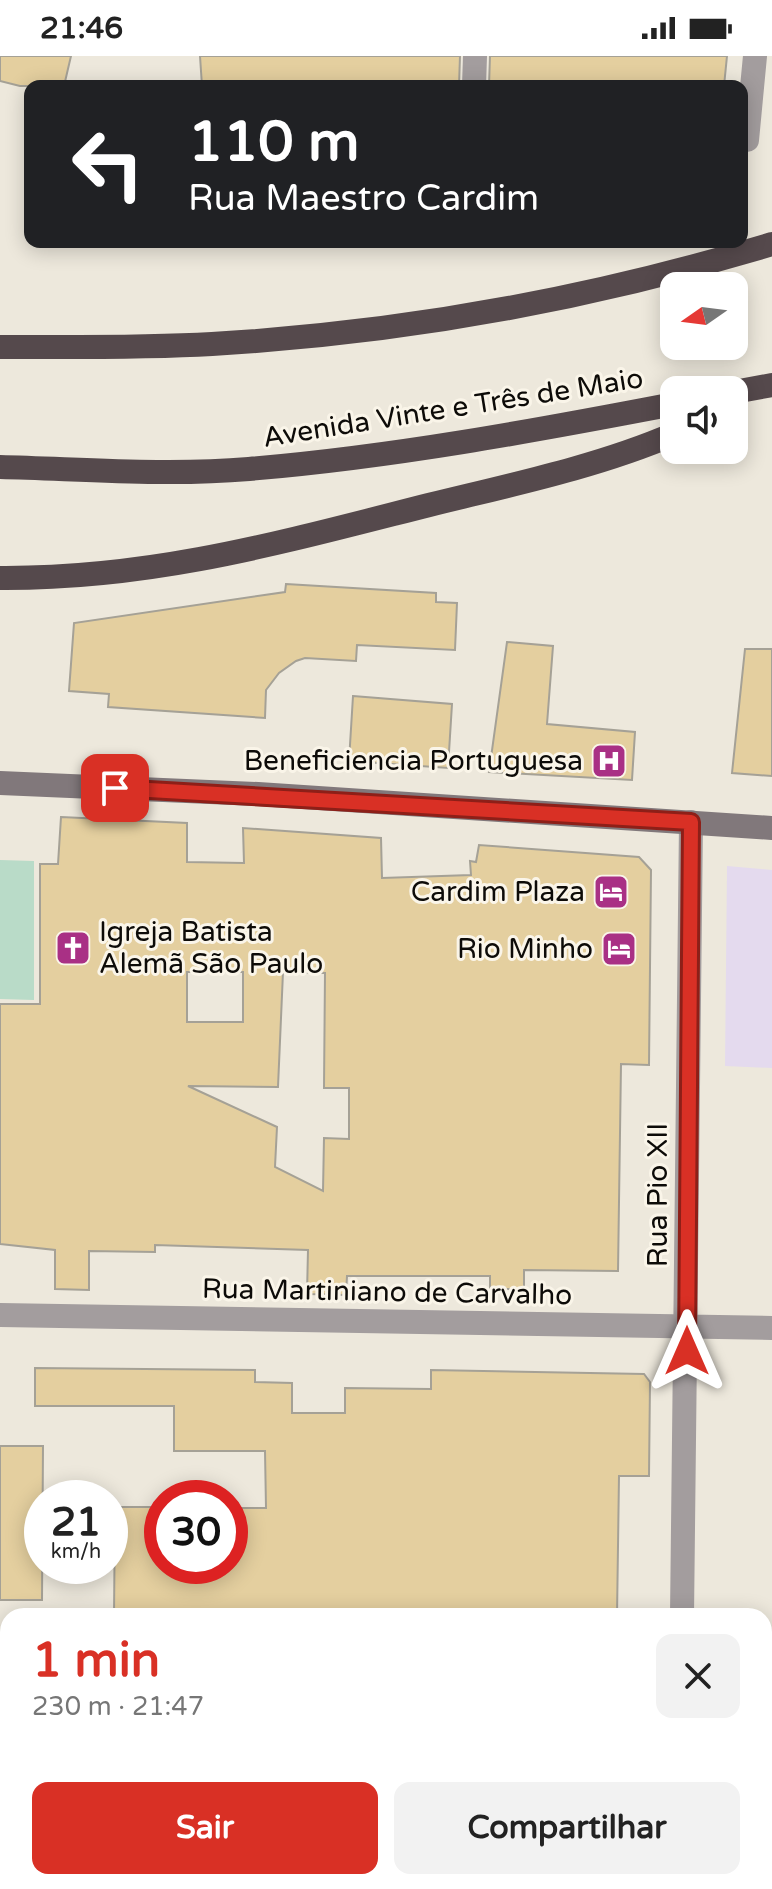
<!DOCTYPE html>
<html lang="pt">
<head>
<meta charset="utf-8">
<style>
  :root { --surface:#fff; --page:#f2f2f2; --text:#222; --muted:#767676; --accent:#d93025 }
  body { margin:0; font-family:"Varela Round",sans-serif; background:var(--page); color:var(--text); height:100vh; display:flex; flex-direction:column; font-size:30px; white-space:nowrap }
  * { box-sizing:border-box; margin:0 }
  p { font-size:26px; color:var(--muted) }
  .icon { flex:none; width:44px; height:44px; fill:none; stroke:currentColor; stroke-width:2; stroke-linecap:round; stroke-linejoin:round }
  .map { position:relative; flex:1; overflow:hidden }
  .panel { position:absolute; left:0px; top:1552px; width:772px; height:282px; display:flex; flex-direction:column; background:var(--surface); border-radius:24px 24px 0 0; box-shadow:0 4px 20px #0003 }
  .panel>* { flex:none }
  .top-card { position:absolute; left:24px; top:24px; width:724px; height:168px; border-radius:16px; box-shadow:0 4px 20px #0003; background:#202124; color:#fff; overflow:hidden }
  .needle { width:52px; rotate:256deg }
  .buttons { position:absolute; left:660px; top:216px; display:grid; gap:16px }
  .buttons a { display:grid; place-items:center; width:88px; height:88px; border-radius:16px; background:var(--surface); box-shadow:0 4px 20px #0003; font-size:40px }
  .speed { position:absolute; left:24px; top:1424px; display:flex; gap:16px; font-size:40px; font-weight:700; text-align:center }
  .speed>* { display:grid; place-content:center; width:104px; height:104px; border-radius:50%; background:var(--surface); box-shadow:0 4px 20px #0003; line-height:1 }
  .speed small { font-size:20px; font-weight:400 }
  .speed .limit { border:12px solid #d22; background:#fff; color:#111 }
  .pin { position:absolute; display:grid; place-items:center; width:68px; height:68px; color:#fff; margin:-34px; border-radius:16px; box-shadow:0 4px 12px #0006 }
  .me { position:absolute; width:88px; margin:-44px; rotate:0deg; stroke-linejoin:round; filter:drop-shadow(0 0 6px #0008) }
  .turn { display:flex; align-items:center; gap:28px; height:168px; padding:0 32px; font-size:36px }
  .turn .icon { width:104px; height:104px; stroke-width:2.5 }
  .turn b { display:block; font-size:56px; line-height:68px }
  .round { display:grid; place-items:center; flex:none; width:84px; height:84px; border-radius:16px; background:var(--page) }
  .head { display:flex; align-items:center; justify-content:space-between; height:136px; padding:0 32px }
  h1 { font-size:48px; font-weight:700; line-height:60px; color:var(--accent) }
  .button { display:flex; gap:16px; margin-top:auto; padding:16px 32px }
  .button a { flex:1; height:92px; border-radius:16px; background:var(--accent); color:#fff; font-size:32px; font-weight:700; line-height:92px; text-align:center }
  .button a+a { background:var(--page); color:var(--text) }
  .status { display:flex; justify-content:space-between; align-items:center; height:56px; padding:0 40px; background:var(--surface); direction:ltr }
  .status svg { height:22px; fill:currentColor }
  .map>svg:first-child { display:block }
</style>
</head>
<body>
<div class="status"><b>21:46</b><svg viewBox="0 0 49 12"><path d="M0 12V9h3v3zM5 12V6h3v6zM10 12V3h3v9zM15 12V0h3v12zM26 1h20v11H26zM47 4h2v5h-2z"/></svg></div>
<div class="map">
<svg width="772" height="1833" viewBox="0 0 772 1833">
  <rect width="100%" height="100%" fill="#ede8dc"/>
  <path fill="#e4daee" d="M727 810 772 814V1012L725 1010Z"/>
  <path fill="#b9dbc8" d="M0 804 34 805V944L0 943Z"/>
  <path fill="#e4cf9f" stroke="#a5a196" stroke-width="2" fill-rule="evenodd" d="M0 0H71L64 30H20L0 25Z
    M200 0H460L459 30H202Z
    M490 0H727L724 30H489Z
    M286 528 436 537V546L457 547 455 594 357 589 356 605 305 602 296 605 279 617 266 634 265 662 108 651 109 638 69 635 74 567 285 536Z
    M507 586 553 590 547 668 635 676 632 724 489 716Z
    M745 593H772V720L732 717Z
    M353 640 452 648 448 712 349 705Z
    M61 761 187 767V806L244 807 243 772 381 782 382 822 471 819 470 805 476 806 479 789 639 801 651 814 649 1009 621 1008 618 1215 524 1214V1233H490V1220H347L346 1239 307 1238 308 1194 155 1189V1196L89 1195V1234L55 1233V1194L0 1188V948H40V808H58ZM187 916H243V966H187ZM283 916 325 917 324 1032H349V1083L324 1082 323 1135 275 1111 277 1071 188 1030 278 1031Z
    M35 1312 255 1314V1326L292 1327V1357H345V1332L431 1333V1314L644 1318 650 1326 649 1420H619L617 1560H114L115 1451H162V1510H230V1452H266L265 1395H174V1350H35Z
    M0 1390H43L42 1544H0Z"/>
  <g fill="none" stroke-linecap="round" stroke-linejoin="round">
    <path stroke="#a39d9e" stroke-width="24" d="M474 30 475 0
      M747 84 755 0
      M0 1259 772 1272
      M682 1560 691 766
      M0 1809 8 1810
      M764 1823 772 1824
      M678 1826V1833
      M131 1833 132 1826"/>
    <path stroke="#81787b" stroke-width="24" d="M0 727 258 738 772 772"/>
    <path stroke="#55494c" stroke-width="24" d="M0 291C71 291 142 292 212 288 402 277 590 243 772 188
      M734 336 772 329
      M0 411C82 413 166 420 249 413 392 401 533 375 674 348
      M0 522C153 523 283 486 429 449 510 429 597 411 674 378"/>
  </g>
  <g fill="none" stroke-linecap="round" stroke-linejoin="round">
    <defs>
      <path id="route" d="M115 732 691 766 687 1295"/>
    </defs>
    <use href="#route" stroke="#8d1f18" stroke-width="20"/>
    <use href="#route" stroke="#d93025" stroke-width="14"/>
  </g>
  <defs>
    <symbol id="hospital-square" viewBox="-11 -11 22 22"><rect x="-9" y="-9" width="18" height="18" rx="4" fill="#a93085" stroke="#faf5e9"/><path d="M-5-5h3v3.5h4V-5h3V5h-3V1.5h-4V5h-3Z" fill="#fff"/></symbol>
    <symbol id="hotel-square" viewBox="-11 -11 22 22"><rect x="-9" y="-9" width="18" height="18" rx="4" fill="#a93085" stroke="#faf5e9"/><path d="M-6-4.5h1.5V1H6V5H4.5V3h-9V5H-6ZM-4 0a1.8 1.8 0 1 1 3.6 0ZM.5 0V-2.5h3Q6-2.5 6 0Z" fill="#fff"/></symbol>
    <symbol id="church-square" viewBox="-11 -11 22 22"><rect x="-9" y="-9" width="18" height="18" rx="4" fill="#a93085" stroke="#faf5e9"/><path d="M-1.2-6h2.4v3.5h3.3v2.4h-3.3V6h-2.4V-.1h-3.3v-2.4h3.3Z" fill="#fff"/></symbol>
  </defs>
  <g fill-rule="evenodd">
    <use href="#hospital-square" x="589" y="685" width="40" height="40"/>
    <use href="#hotel-square" x="591" y="816" width="40" height="40"/>
    <use href="#church-square" x="53" y="872" width="40" height="40"/>
    <use href="#hotel-square" x="599" y="873" width="40" height="40"/>
  </g>
  <g text-anchor="middle" dominant-baseline="central" stroke-width="6" stroke-linejoin="round" paint-order="stroke">
    <g font-size="28" fill="#0d0b08" stroke="#faf5e9">
      <text transform="translate(453 352) rotate(-9)">Avenida Vinte e Três de Maio</text>
      <text transform="translate(658 1139) rotate(-90)">Rua Pio XII</text>
      <text transform="translate(387 1236) rotate(1)">Rua Martiniano de Carvalho</text>
    </g>
    <g font-size="28" fill="#0d0b08" stroke="#faf5e9" text-anchor="end">
      <text x="583" y="705">Beneficiencia Portuguesa</text>
      <text x="585" y="836">Cardim Plaza</text>
      <text x="99" y="876" text-anchor="start">Igreja Batista<tspan x="99" dy="32">Alemã São Paulo</tspan></text>
      <text x="593" y="893">Rio Minho</text>
    </g>
  </g>
</svg>
<div class="buttons">
<a><svg class="needle" viewBox="-14 -14 28 28"><path d="M0-13l5 13h-10z" fill="#e53935"/><path d="M0 13l5-13h-10z" fill="#767676"/></svg></a>
<a><svg class="icon" aria-label="sound" viewBox="0 0 24 24"><path d="M4 9h4l5-4v14l-5-4H4zM17 9q2 3 0 6"/></svg></a>
</div>
<div class="speed"><div>21<small>km/h</small></div><div class="limit">30</div></div>
<div class="pin" style="left:115px;top:732px;background:#d93025"><svg class="icon" aria-label="arrive" viewBox="0 0 24 24"><path d="M6 21V4h12l-3 4 3 4H6"/></svg></div>
<svg class="me" style="left:687px;top:1295px" viewBox="-20 -20 40 40"><path d="M0-17L14 15 0 8-14 15z" fill="#d93025" stroke="#fff" stroke-width="4"/></svg>
<div class="top-card">
<div class="turn"><svg class="icon" aria-label="left" viewBox="0 0 24 24"><path d="M17 20v-9H6M10 6l-5 5 5 5"/></svg><div><b>110 m</b>Rua Maestro Cardim</div></div>
</div>
<section class="panel">
<div class="head"><div><h1>1 min</h1><p>230 m · 21:47</p></div><a class="round"><svg class="icon" aria-label="close" viewBox="0 0 24 24"><path d="M6 6l12 12M18 6L6 18"/></svg></a></div>
<div class="button"><a>Sair</a><a>Compartilhar</a></div>
</section>
</div>
</body>
</html>
